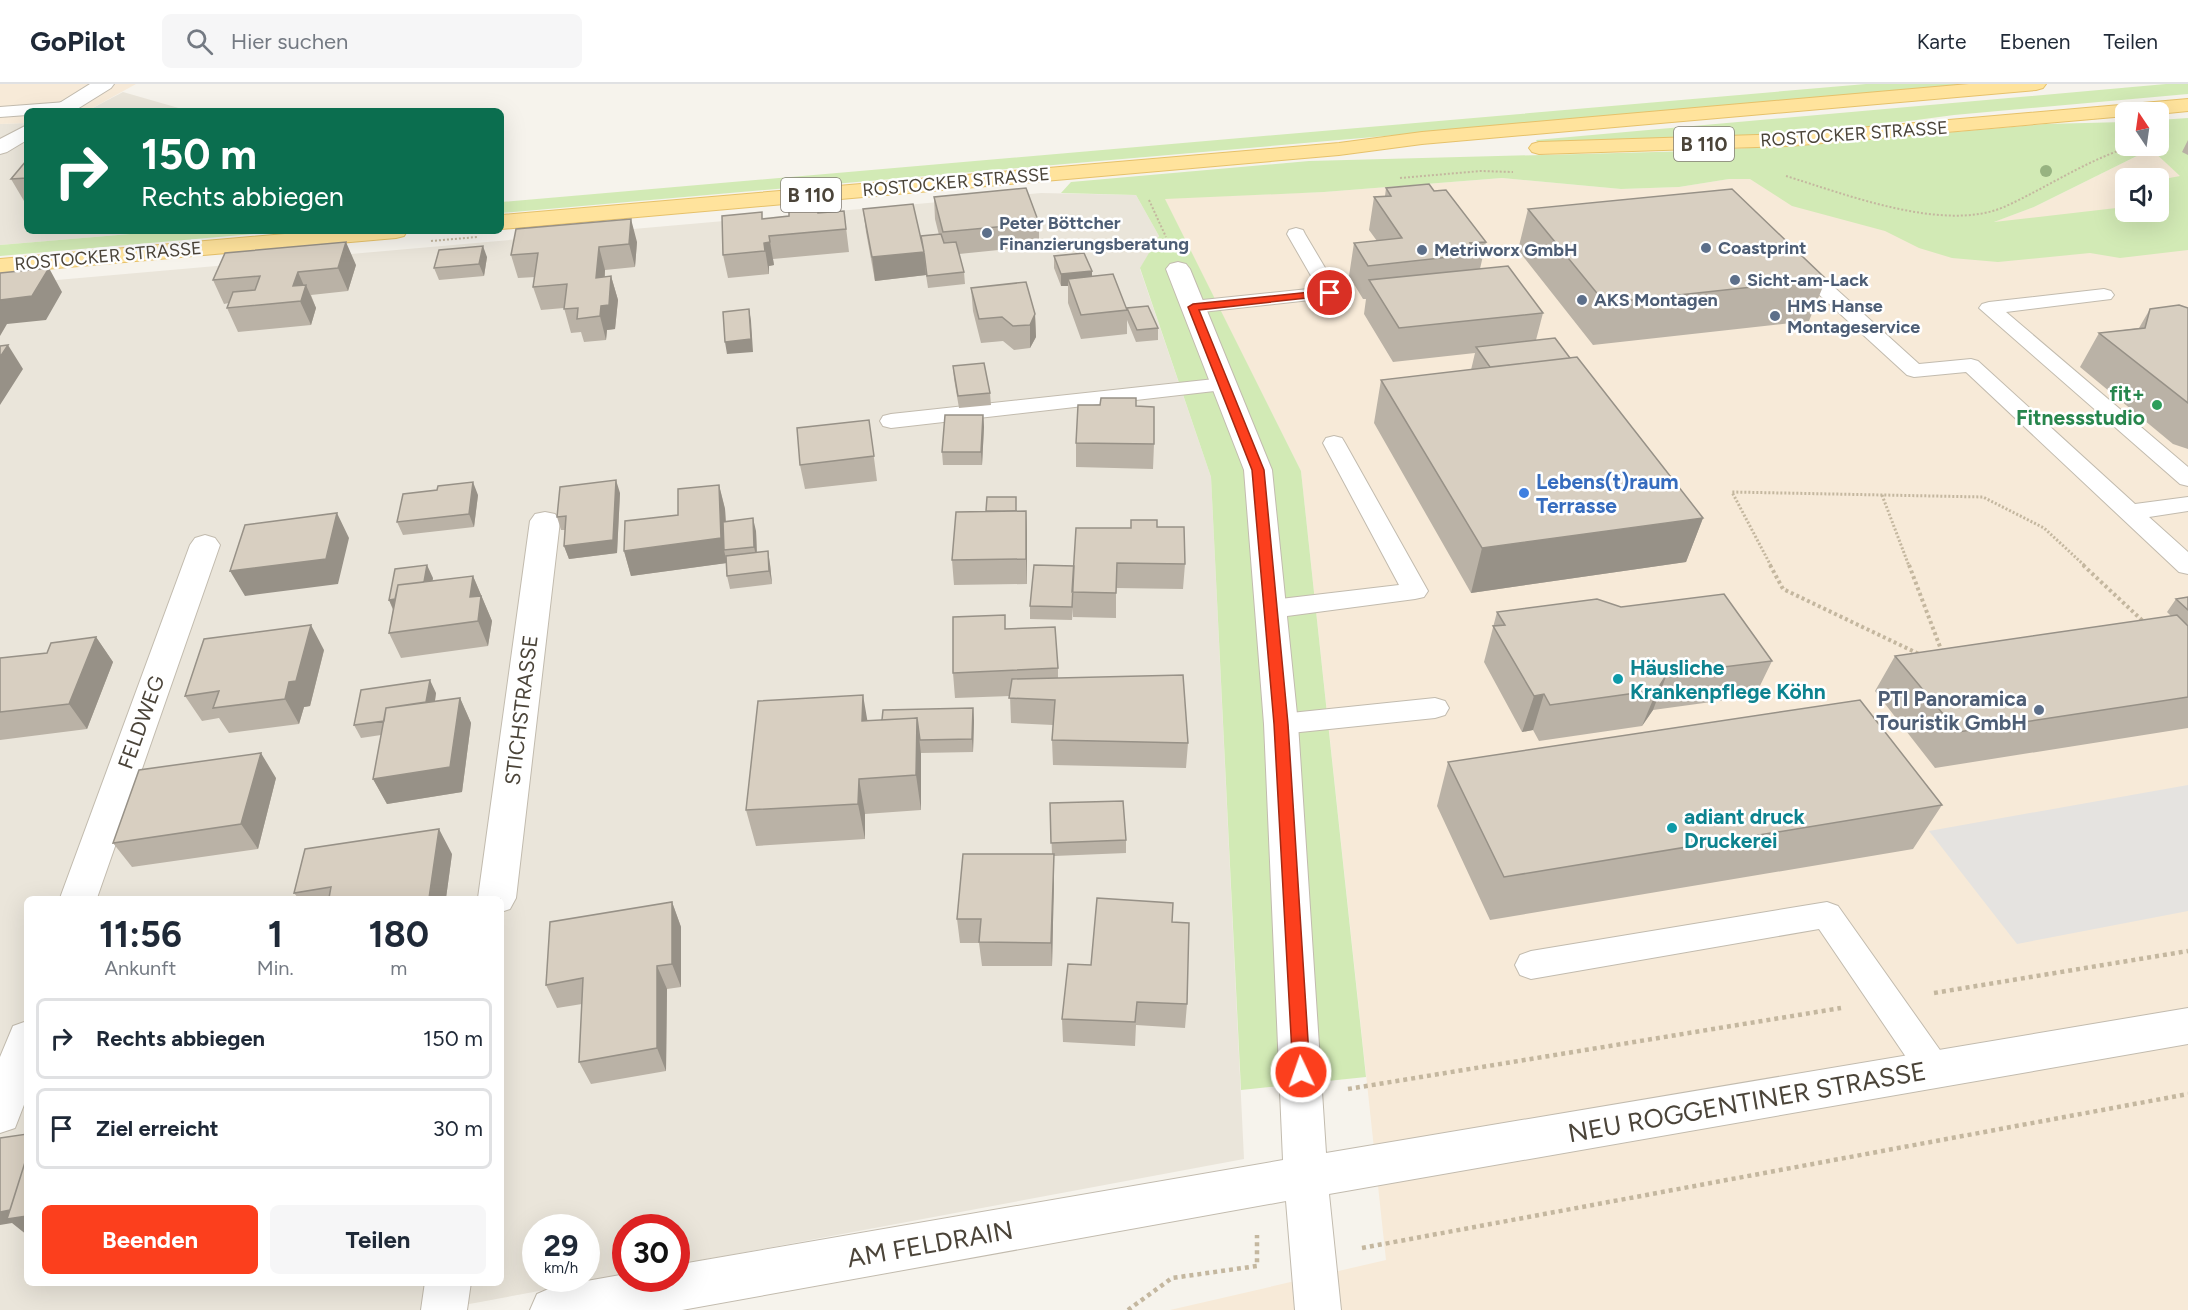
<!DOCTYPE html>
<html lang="de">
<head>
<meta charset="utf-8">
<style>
  :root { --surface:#fff; --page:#f6f6f7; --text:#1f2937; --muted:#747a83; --line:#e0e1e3; --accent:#fc3f1d }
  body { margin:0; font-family:Figtree,sans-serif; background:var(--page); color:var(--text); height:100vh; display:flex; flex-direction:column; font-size:22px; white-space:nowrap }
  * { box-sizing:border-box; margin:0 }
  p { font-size:20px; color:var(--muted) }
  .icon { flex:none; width:33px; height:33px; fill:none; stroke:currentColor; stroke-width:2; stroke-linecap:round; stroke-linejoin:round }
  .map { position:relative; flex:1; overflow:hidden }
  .sheet { position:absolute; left:24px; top:812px; width:480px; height:390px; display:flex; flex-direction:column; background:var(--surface); border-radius:9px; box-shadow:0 6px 24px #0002 }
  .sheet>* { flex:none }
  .guide { position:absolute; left:24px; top:24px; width:480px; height:126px; border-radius:9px; box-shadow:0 6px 24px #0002; background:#0b6e4f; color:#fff; overflow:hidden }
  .needle { width:39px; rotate:347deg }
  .buttons { position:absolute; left:2115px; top:18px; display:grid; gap:12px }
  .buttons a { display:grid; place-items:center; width:54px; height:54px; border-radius:9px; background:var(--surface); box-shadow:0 6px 24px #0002; font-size:30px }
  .speed { position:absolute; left:522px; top:1130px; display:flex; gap:12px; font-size:30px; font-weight:700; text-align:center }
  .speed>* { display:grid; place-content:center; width:78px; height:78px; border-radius:50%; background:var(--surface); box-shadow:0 6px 24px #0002; line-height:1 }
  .speed small { font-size:15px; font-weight:400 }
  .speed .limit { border:9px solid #d22; background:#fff; color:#111 }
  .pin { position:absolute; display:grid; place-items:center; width:51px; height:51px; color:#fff; margin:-26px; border:3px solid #fff; border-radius:50%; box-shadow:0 2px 6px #0007 }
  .me { position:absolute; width:66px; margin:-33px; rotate:357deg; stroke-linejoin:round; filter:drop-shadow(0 0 4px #0008) }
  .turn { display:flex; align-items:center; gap:21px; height:126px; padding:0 18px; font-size:27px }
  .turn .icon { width:78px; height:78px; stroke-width:2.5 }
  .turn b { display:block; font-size:42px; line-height:51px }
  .eta { display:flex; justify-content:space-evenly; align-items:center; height:102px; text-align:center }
  .eta b { font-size:36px; font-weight:700; line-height:42px }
  .primary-button { display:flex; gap:12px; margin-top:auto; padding:12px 18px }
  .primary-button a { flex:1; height:69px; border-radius:9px; background:var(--accent); color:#fff; font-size:24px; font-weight:700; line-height:69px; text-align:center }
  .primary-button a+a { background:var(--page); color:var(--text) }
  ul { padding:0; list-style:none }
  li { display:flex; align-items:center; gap:18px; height:81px; margin:0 12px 9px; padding:0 6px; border:3px solid var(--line); border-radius:9px }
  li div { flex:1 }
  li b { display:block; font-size:22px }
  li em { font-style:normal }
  header { display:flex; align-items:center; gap:36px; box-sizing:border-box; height:84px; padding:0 30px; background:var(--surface); border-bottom:2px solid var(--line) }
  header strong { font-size:28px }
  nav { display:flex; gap:33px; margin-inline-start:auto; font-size:21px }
  .search { width:420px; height:54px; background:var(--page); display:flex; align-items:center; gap:15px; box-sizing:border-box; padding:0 21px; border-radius:9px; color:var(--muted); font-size:22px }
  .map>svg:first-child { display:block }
</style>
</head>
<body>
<header>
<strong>GoPilot</strong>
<div class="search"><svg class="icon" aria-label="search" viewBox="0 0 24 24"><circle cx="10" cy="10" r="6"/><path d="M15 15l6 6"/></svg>Hier suchen</div>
<nav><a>Karte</a><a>Ebenen</a><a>Teilen</a></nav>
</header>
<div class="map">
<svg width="2188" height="1226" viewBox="0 0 2188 1226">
  <rect width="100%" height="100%" fill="#f6f3ec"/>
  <path fill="#eae5da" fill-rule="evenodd" d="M123 8 189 27H87Z
    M27 39V147H165L0 161V40Z
    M1041 109 1136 111 1159 152 1140 185 1211 393 1244 1075 677 1181 676 1143H626L625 1191 437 1226H0V201ZM27 814H501V1198H27ZM536 1143H586V1194H536Z"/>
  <path fill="#f7ead8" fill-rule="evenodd" d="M0 0H136L87 27H27V39L0 40Z
    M2188 53V1226H1170L1386 1176 1301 387 1164 114 1324 108 1502 94 1621 105 1679 103 1729 95H1776L1991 139 2034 123 2157 62ZM2126 94H2158V128H2126Z"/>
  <path fill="#d2eab5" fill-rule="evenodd" d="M1866 0H1983L501 129V118Z
    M2166 0H2188V10L1954 31 1827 48 1753 54 1538 59 1536 56Z
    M2188 34V166L2120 174 2090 169 1998 178 1952 174 1919 164 1885 147 1792 122 1750 95H1729L1679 103 1621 105 1502 94 1324 108 1165 115 1301 387 1366 993 1241 1006 1211 393 1140 184 1159 152 1136 111 1061 109 1071 98 1309 77 1693 67 1818 60 2045 40 2125 38 2126 62H2158L2159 36ZM2151 65 2180 92 2159 96 2158 128H2126L2125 123 1994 138 2034 123Z
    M165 147H289L0 172V161Z"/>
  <path fill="#e5e3e0" d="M2188 701V827L2017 860 1929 747Z"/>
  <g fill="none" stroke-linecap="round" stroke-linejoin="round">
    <defs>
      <path id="lane" d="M66 18 72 20 74 23 72 26 27 27V31L0 33V23Z
        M1296 144 1303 146 1305 150 1340 209 1337 213 1193 229 1186 227 1183 223 1186 219 1193 217 1318 204 1287 150 1289 146Z
        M1797 174 1804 176 1919 280 1971 275 1978 277 2135 420 2188 413V427L2149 433 2188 468V490L2179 488 1966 288 1914 293 1907 291 1790 184 1787 180 1790 176Z
        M2104 205 2111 207 2114 211 2111 215 2006 228 2188 383V402L2180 400 1979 224 1982 220 1989 218Z
        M1224 294 1232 295 1235 300 1232 305 891 344 883 342 880 337 883 332 891 330Z
        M1334 352 1342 354 1345 359 1428 507 1424 513 1415 515 1272 534 1263 531 1259 525 1263 519 1272 516 1399 501 1323 359 1326 354Z
        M1435 614 1445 617 1449 624 1445 631 1435 634 1281 650 1271 647 1267 640 1271 633 1281 630Z
        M1827 818 1838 822 1947 976 1952 987 1947 998 1935 1002 1923 998 1819 845 1531 895 1520 891 1515 881 1520 871 1531 867Z"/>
      <path id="street" d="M90 0H114L111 4 74 27H50L53 23Z
        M27 41V56L7 68 0 70V55Z
        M1178 178 1186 180 1190 185 1272 386 1298 640 1326 1069 2188 924V960L1329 1110 1341 1226H1295L1286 1117 682 1226H530L537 1210 553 1203 626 1190V1194H676V1181L1283 1076 1264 640 1244 386 1166 185 1170 180Z
        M545 428 555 430 560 437 516 814 510 825 501 828V814H478L530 437 535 430Z
        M205 451 215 454 220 461 97 814H60L190 461 195 454Z
        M27 937V1013L15 1044 0 1049V973L13 942Z
        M425 1198H471L467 1226H421Z"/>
      <path id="primary" d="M1969 0H2046L2043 4 2036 6 1422 60 1339 71 501 145V131L1339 59 1422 48Z
        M2188 15V27L2158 30 2126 28V32L1789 62 1539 70 1532 68 1529 64 1532 60 1539 58 1789 50Z
        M318 147H407L404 152 396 154 0 189V175Z"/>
    </defs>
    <use href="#lane" stroke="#c2bbae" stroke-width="2"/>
    <use href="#street" stroke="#c2bbae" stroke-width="2"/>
    <use href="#primary" stroke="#e6c16a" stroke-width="2"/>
    <path stroke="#c4b79f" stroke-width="2" stroke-dasharray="2 2" stroke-linecap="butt" d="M1786 92C1845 110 1944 149 2004 123 2048 103 2085 77 2132 62
      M1400 94 1481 87 1513 88
      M1149 116 1166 153
      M431 157 477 153"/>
    <path stroke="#c4b79f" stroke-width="3" stroke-dasharray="2 2" stroke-linecap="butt" d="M1882 411 1909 482
      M1771 482 1732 408 1983 413 2044 444 2085 482"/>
    <path stroke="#c4b79f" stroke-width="4" stroke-dasharray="3 3" stroke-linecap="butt" d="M1770 481 1783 505 1919 570
      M1909 481 1942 568
      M2083 481 2145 539"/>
    <path stroke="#c4b79f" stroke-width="4.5" stroke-dasharray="4 4" stroke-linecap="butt" d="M1934 909 2188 867
      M1348 1005 1841 924
      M1362 1164 2188 1010
      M1128 1226 1172 1194 1257 1182V1151"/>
    <use href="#lane" fill="#fff" fill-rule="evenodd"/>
    <use href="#street" fill="#fff" fill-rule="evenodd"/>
    <use href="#primary" fill="#ffe39c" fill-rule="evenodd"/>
  </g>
  <circle fill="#97b381" cx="2046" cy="87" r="6"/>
  <path fill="#bab2a6" d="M2188 56V71L2182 68Z
    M27 94V117H24L11 95Z
    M1386 104 1434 107 1486 158 1480 185 1543 229 1536 256 1570 274 1703 434 1686 478 1471 509 1374 339 1381 296 1471 286 1475 269 1393 278 1364 230 1366 215H1363L1349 192 1354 159 1377 157 1369 146 1374 113 1385 112Z
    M934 113 1039 139V162L959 170 964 188 965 200 928 204 926 191 875 197 866 148 863 125 921 152 939 151 935 135Z
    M1528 125 1826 195 1809 237 1593 261 1518 166Z
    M844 127 849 168 773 175 774 181 769 182V190L728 194 723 171 763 135Z
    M637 158 635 183 605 186V193L611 192 618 216 615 245 607 246 606 256 584 258 581 248 571 249 564 224 541 226 533 203 535 193 518 194 511 171Z
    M1054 172 1092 187V193L1127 226V250L1081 255 1068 219V202H1061L1054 184Z
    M487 173 484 192 439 196 434 184Z
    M356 181 348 207 311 211 316 224 311 241 238 248 227 224 229 219 224 220 213 196Z
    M971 204 1035 230 1036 253 1030 264 1014 266 1003 257 981 259 973 227Z
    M1127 224 1158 244V256L1136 258 1127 236Z
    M2188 224V365L2173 360 2080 283 2099 249 2139 244 2150 225Z
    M953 282 990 309 991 321 959 324 954 295Z
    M1136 322 1154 360 1153 385 1076 383V359Z
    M983 331 984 343 982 381H943L942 368Z
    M869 336 877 397 805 405 800 381Z
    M719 401 725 425 726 438 756 447 757 469 770 480 772 500 730 505 727 492 726 479 631 492 624 467 678 431Z
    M620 409 617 469 569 475 564 462 565 446H561L557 433Z
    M478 411 474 443 403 451 397 438Z
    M1017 427H1026L1027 451V500L954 501 952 476Z
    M1157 443 1185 480 1183 505 1116 504V534L1073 533V524L1072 536 1030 535V522L1074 482Z
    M473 492 492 537 488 562 401 574 389 549 393 526 389 516 433 494 432 497Z
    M2188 513V644L1935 684 1875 607 1895 572 2171 532 2167 528 2176 515Z
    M1497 528 1772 577 1755 612 1653 626 1642 642 1539 657 1533 646 1522 648 1484 578Z
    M1005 545 1058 584V594L1188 659 1186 684 1053 681 1052 656 1053 641 1011 639 1010 612 955 614 953 589Z
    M96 553 113 578 87 645 0 656V574L47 569Z
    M324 566 310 622 304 623 299 640 229 649 219 634 202 637 185 612Z
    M436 609 435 617 460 614 471 639 462 708 387 720 373 695 381 651 361 654 354 641Z
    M973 624 974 637 973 668 921 669V726L865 730V755L756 762 746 726 867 637 882 636Z
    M1448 678 1942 721 1913 765 1490 836 1437 722Z
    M276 694 258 765 132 783 113 759Z
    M1050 719 1126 756V769L1054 772V795L1052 882H982L979 859H960L957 835 1052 770Z
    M452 770 446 814H298L294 809Z
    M672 818 681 843V903L667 905 666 987 591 1000 579 978 582 920 557 924 546 901Z
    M1172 838 1187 920 1185 944 1136 941 1135 962 1063 958 1062 935 1091 881Z"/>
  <path fill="#979187" d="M631 135 637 158 635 183 629 160Z
    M769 152 774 181 769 182V190L764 159Z
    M346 158 356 181 348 207 338 184Z
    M483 162 487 173 484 192 479 180Z
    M599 163 605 186 603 217 596 194Z
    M924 168 926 191 875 197 872 173Z
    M49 184 62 208 46 236 7 240 0 252V216Z
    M1092 187V199L1068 195V202H1061V190Z
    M298 188 305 204 306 201 316 224 311 241 293 202Z
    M611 192 618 216 615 245 607 246 606 256 600 232 601 222Z
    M749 225 751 237 753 268 727 270 725 258Z
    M1035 230 1036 253 1030 264V241Z
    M8 261 23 285 0 321V273Z
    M983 331 984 343 982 381 981 368Z
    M616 396 620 409 617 469 569 475 564 462Z
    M473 398 478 411 474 443 469 430Z
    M719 401 725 425 727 466H724L727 479 631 492 624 467 721 454Z
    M1026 427 1027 451V500L1026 475Z
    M337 429 349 454 338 500 245 512 230 487Z
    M753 434 756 447 757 476 754 463Z
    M1703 434 1686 478 1471 509 1482 464Z
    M768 467 770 480 772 500 769 487Z
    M427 481 433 494 428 524 395 529 389 516Z
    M473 492 492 537 488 562 478 537 470 513Z
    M311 541 324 566 310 622 304 623 299 640 285 615 289 598Z
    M96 553 113 578 87 645 69 620Z
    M1667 590 1653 626 1642 642 1657 606Z
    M430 596 436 609 431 644 424 631Z
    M1544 610 1533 646 1522 648 1534 612Z
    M863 611 869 646 862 637Z
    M460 614 471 639 462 708 387 720 373 695Z
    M973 624 974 637 973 668 972 655Z
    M917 634 921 670V726L916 691Z
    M261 669 276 694 258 765 241 740Z
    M859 695 865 730V755L858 720Z
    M439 745 452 770 446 814H429Z
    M1054 770V795L1052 882 1051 859Z
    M672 818 681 843V903L672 880Z
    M657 882 667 905 666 987 657 964Z
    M27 1120V1151L12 1139 0 1141V1128Z"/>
  <path fill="#d8cfc1" stroke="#979187" stroke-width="1.5" d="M26 77H27V94L11 95Z
    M1429 100 1434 107 1446 106 1486 158 1470 159 1477 170 1368 182 1354 159 1402 154 1374 113 1391 112 1386 104Z
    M1026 104 1039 139 943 148 934 113Z
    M1732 105 1826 195 1605 219 1528 125Z
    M913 120 924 168 872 173 863 125Z
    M818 123V129L844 127 846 145 769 152 770 158 764 159 765 167 723 171 722 132 762 128V135L789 132V125Z
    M631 135 629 160 599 163 596 194 611 192 609 221 601 222 600 232 577 235 578 224 564 225 567 200 533 203 538 169 511 171 516 145Z
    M941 150 944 159 956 158 964 188 927 192 924 168 921 152Z
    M346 158 338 184 298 188 293 202 306 201 301 217 227 224 233 208 255 206 260 192 213 196 225 169Z
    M483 162 479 180 434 184 439 166Z
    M1084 169 1092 187 1061 190 1054 172Z
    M1508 182 1543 229 1399 244 1369 196Z
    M49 184 32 212 0 216V189Z
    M1113 190 1127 226 1081 231 1068 195Z
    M1026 198 1035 230 1030 241 1013 242 1002 233 979 235 971 204Z
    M2179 221 2188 224V319L2099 249 2145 244 2150 225Z
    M1148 222 1158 244 1137 246 1127 224Z
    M749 225 751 255 725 258 723 228Z
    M1555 254 1570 274 1490 283 1476 263Z
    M8 261 0 273V262Z
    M1577 273 1703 434 1482 464 1381 296Z
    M984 279 990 309 958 312 953 282Z
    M1101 314H1136V322L1154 323V360L1076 359 1078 321H1100Z
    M945 331H983L981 368H942Z
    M869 336 874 372 800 381 797 344Z
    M616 396 613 456 564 462 566 432 557 433 560 403Z
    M473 398 469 430 397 438 403 410 437 406 438 402Z
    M719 401 721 454 624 467 625 437 678 431V405Z
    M987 413H1016V427H986Z
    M1026 427V475L952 476 956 428Z
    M337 429 326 475 230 487 245 441Z
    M753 434 754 463 724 466 723 438Z
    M1131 436H1157V443H1184L1185 480 1117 479 1116 509 1072 508 1076 444H1131Z
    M768 467 769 487 727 492 726 472Z
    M427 481 424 498 398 501 395 515 389 516 395 485Z
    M1034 481 1074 482 1072 523 1030 522Z
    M473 492 470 513 481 512 478 537 389 549 398 501Z
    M1724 510 1772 577 1667 590 1657 606 1550 621 1544 610 1534 612 1493 542 1505 541 1497 528 1597 515 1621 523Z
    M2188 513V526L2176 515Z
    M1005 531V545L1055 543 1058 584 953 589V533Z
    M2177 531 2188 542V613L1958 648 1895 572Z
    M311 541 296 597 289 598 285 615 213 624 219 607 185 612 204 555Z
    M96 553 69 620 0 628V574L47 569 51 559Z
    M1183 591 1188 659 1052 656 1055 616 1009 614 1012 595Z
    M430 596 426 618 386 624 384 637 354 641 361 606Z
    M863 611 862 637 917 634 916 691 859 695 858 720 746 726 758 617Z
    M460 614 450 683 373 695 386 624Z
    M1860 616 1942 721 1504 793 1448 678Z
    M973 624 972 655 920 656 917 634 882 636 883 626Z
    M261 669 241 740 113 759 139 686Z
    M1123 717 1126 756 1051 759 1050 719Z
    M439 745 429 814H329L331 803 294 809 305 765Z
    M963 770H1054L1051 859 979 858 981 835H957Z
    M1097 814 1173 819 1172 838 1189 839 1187 920 1137 918 1135 938 1062 935 1068 880 1091 881Z
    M672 818V880L657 882V964L579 978 583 894 546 901 550 838Z
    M27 1050V1072L10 1126 0 1128V1054Z
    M27 1072V1132L7 1135Z"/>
  <path fill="#fc3f1d" stroke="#a42913" stroke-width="1.5" d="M1330 206 1335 209 1334 211 1199 226 1264 386 1288 640 1310 988 1307 994 1301 996 1295 994 1293 988 1274 640 1252 386 1188 223 1193 220Z"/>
  <g fill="#5c6f8a" stroke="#fff" stroke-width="2">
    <circle cx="987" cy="149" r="6"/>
    <circle cx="1706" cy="164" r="6"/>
    <circle cx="1422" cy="166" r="6"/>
    <circle cx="1735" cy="196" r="6"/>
    <circle cx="1582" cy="216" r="6"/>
    <circle cx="1775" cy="232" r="6"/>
    <circle cx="2039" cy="626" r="6"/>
  </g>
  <circle fill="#2e9e5b" stroke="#fff" stroke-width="2" cx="2157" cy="321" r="6"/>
  <circle fill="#3f7fe0" stroke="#fff" stroke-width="2" cx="1524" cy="409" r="6"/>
  <g fill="#0f9aa8" stroke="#fff" stroke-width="2">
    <circle cx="1618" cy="595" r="6"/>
    <circle cx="1672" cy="744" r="6"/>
  </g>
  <g text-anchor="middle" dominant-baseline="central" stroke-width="5" stroke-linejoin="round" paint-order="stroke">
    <g font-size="18" fill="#4b4439" stroke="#fff">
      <text transform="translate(1854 50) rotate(-4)">ROSTOCKER STRASSE</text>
      <text transform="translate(956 98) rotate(-5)">ROSTOCKER STRASSE</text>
      <text transform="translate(108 172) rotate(-5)">ROSTOCKER STRASSE</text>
    </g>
    <g font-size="18" font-weight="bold" fill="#4e5e75" stroke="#fff" text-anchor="start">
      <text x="999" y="139">Peter Böttcher<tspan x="999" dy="21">Finanzierungsberatung</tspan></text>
      <text x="1718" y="164">Coastprint</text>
      <text x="1434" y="166">Metriworx GmbH</text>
      <text x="1747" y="196">Sicht-am-Lack</text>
      <text x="1594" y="216">AKS Montagen</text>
      <text x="1787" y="222">HMS Hanse<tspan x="1787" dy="21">Montageservice</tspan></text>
    </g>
    <g fill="#fff" stroke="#817c74" stroke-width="1.5">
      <rect x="1674" y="43" width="60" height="34" rx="4.5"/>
      <rect x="781" y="94" width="60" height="34" rx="4.5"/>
    </g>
    <g font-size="20" font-weight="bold" fill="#4b4439">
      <text x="1704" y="60">B 110</text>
      <text x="811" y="111">B 110</text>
    </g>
    <g font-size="21" font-weight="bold" fill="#27864d" stroke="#fff" text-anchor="end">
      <text x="2145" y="309">fit+<tspan x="2145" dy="24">Fitnessstudio</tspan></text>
    </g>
    <g font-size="21" font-weight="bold" fill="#366cbe" stroke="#fff" text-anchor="start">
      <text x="1536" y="397">Lebens(t)raum<tspan x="1536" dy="24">Terrasse</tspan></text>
    </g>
    <g font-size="21" font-weight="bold" fill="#0d838f" stroke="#fff" text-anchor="start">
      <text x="1630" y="583">Häusliche<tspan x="1630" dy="24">Krankenpflege Köhn</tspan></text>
      <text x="1684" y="732">adiant druck<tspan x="1684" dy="24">Druckerei</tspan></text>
    </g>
    <g font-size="21" font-weight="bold" fill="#4e5e75" stroke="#fff" text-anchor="end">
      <text x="2027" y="614">PTI Panoramica<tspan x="2027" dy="24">Touristik GmbH</tspan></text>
    </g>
    <g font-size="21" fill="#4b4439" stroke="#fff">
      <text transform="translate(521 626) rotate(-83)">STICHSTRASSE</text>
      <text transform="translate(141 638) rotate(-70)">FELDWEG</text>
    </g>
    <g font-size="26" fill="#4b4439" stroke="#fff">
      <text transform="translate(1747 1018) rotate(-10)">NEU ROGGENTINER STRASSE</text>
      <text transform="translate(930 1160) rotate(-10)">AM FELDRAIN</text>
    </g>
  </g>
</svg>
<div class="buttons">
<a><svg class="needle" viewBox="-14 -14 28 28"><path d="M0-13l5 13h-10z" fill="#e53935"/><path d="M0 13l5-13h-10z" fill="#747a83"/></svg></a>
<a><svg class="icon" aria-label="sound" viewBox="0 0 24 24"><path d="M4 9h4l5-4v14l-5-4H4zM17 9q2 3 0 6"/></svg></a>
</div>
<div class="speed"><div>29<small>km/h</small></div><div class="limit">30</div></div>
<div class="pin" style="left:1330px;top:209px;background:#d93025"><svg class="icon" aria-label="arrive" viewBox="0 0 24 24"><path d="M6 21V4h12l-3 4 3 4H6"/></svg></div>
<svg class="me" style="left:1301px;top:988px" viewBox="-20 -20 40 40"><circle r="17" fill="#fc3f1d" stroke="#fff" stroke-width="3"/><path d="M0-11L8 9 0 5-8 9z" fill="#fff"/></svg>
<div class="guide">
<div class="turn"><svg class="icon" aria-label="right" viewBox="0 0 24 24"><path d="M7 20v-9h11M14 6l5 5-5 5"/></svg><div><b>150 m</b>Rechts abbiegen</div></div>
</div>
<section class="sheet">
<div class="eta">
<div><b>11:56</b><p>Ankunft</p></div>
<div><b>1</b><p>Min.</p></div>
<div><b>180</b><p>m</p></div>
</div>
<ul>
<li><svg class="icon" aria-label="right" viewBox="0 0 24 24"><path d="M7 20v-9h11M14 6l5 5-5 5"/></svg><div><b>Rechts abbiegen</b></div><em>150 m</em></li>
<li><svg class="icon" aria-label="arrive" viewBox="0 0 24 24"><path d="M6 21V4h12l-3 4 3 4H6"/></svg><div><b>Ziel erreicht</b></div><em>30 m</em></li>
</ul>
<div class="primary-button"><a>Beenden</a><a>Teilen</a></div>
</section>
</div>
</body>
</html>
